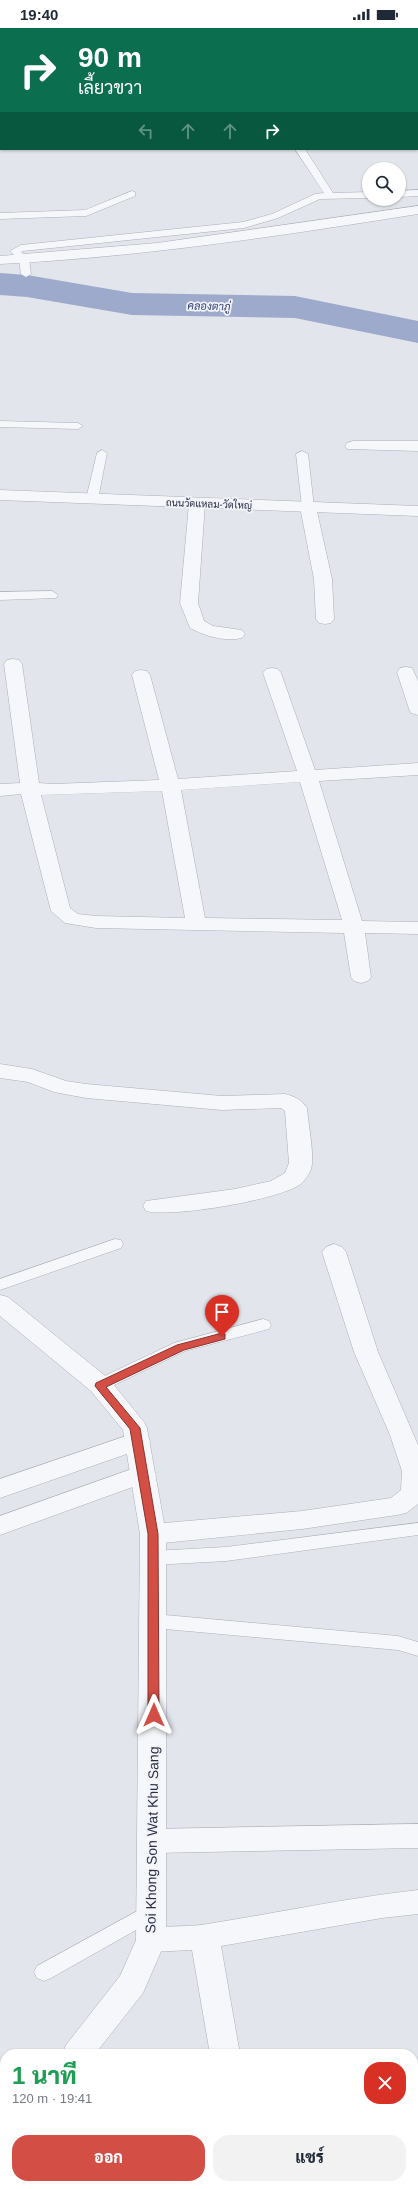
<!DOCTYPE html>
<html lang="th">
<head>
<meta charset="utf-8">
<style>
  :root { --surface:#fff; --page:#f2f2f3; --text:#1f2937; --muted:#747a83; --accent:#d34f45 }
  body { margin:0; font-family:Helvetica,Sarabun,sans-serif; background:var(--page); color:var(--text); height:100vh; display:flex; flex-direction:column; font-size:15px; white-space:nowrap }
  * { box-sizing:border-box; margin:0 }
  p { font-size:13px; color:var(--muted) }
  .icon { flex:none; width:22px; height:22px; fill:none; stroke:currentColor; stroke-width:2; stroke-linecap:round; stroke-linejoin:round }
  .map { position:relative; flex:1; overflow:hidden }
  .drawer { position:absolute; left:0px; top:2021px; width:418px; height:140px; display:flex; flex-direction:column; background:var(--surface); border-radius:16px 16px 0 0; box-shadow:0 1px 3px #0004 }
  .drawer>* { flex:none }
  .hud { position:absolute; left:0px; top:0px; width:418px; height:122px; box-shadow:0 1px 3px #0004; background:#0b6e4f; color:#fff; overflow:hidden }
  .buttons { position:absolute; left:362px; top:134px; display:grid; gap:8px }
  .buttons a { display:grid; place-items:center; width:44px; height:44px; border-radius:50%; background:var(--surface); box-shadow:0 1px 3px #0004; font-size:20px }
  .pin { position:absolute; display:grid; place-items:center; width:34px; height:34px; color:#fff; margin:-41px -17px; border-radius:50% 50% 50% 0; rotate:-45deg; box-shadow:0 0 4px #0007 }
  .pin .icon { rotate:45deg }
  .me { position:absolute; width:44px; margin:-22px; rotate:0deg; stroke-linejoin:round; filter:drop-shadow(0 0 3px #0008) }
  .turn { display:flex; align-items:center; gap:14px; height:84px; padding:0 12px; font-size:18px }
  .turn .icon { width:52px; height:52px; stroke-width:2.5 }
  .turn b { display:block; font-size:28px; line-height:34px }
  .lanes { display:flex; align-items:center; height:38px; padding:0 12px; background:#0003; justify-content:center; gap:20px; direction:ltr }
  .lanes .off { opacity:.35 }
  .round { display:grid; place-items:center; flex:none; width:42px; height:42px; border-radius:16px; background:var(--page) }
  .headline { display:flex; align-items:center; justify-content:space-between; height:68px; padding:0 12px }
  h1 { font-size:24px; font-weight:800; line-height:30px; color:#1e9e55 }
  .button { display:flex; gap:8px; margin-top:auto; padding:8px 12px }
  .button a { flex:1; height:46px; border-radius:16px; background:var(--accent); color:#fff; font-size:16px; font-weight:800; line-height:46px; text-align:center }
  .button a+a { background:var(--page); color:var(--text) }
  .status { display:flex; justify-content:space-between; align-items:center; height:28px; padding:0 20px; background:var(--surface); direction:ltr }
  .status svg { height:11px; fill:currentColor }
  .map>svg:first-child { display:block }
</style>
</head>
<body>
<div class="status"><b>19:40</b><svg viewBox="0 0 49 12"><path d="M0 12V9h3v3zM5 12V6h3v6zM10 12V3h3v9zM15 12V0h3v12zM26 1h20v11H26zM47 4h2v5h-2z"/></svg></div>
<div class="map">
<svg width="418" height="2161" viewBox="0 0 418 2161">
  <rect width="100%" height="100%" fill="#e3e5ec"/>
  <g fill="none" stroke-linecap="round" stroke-linejoin="round">
    <path fill="#9daacc" fill-rule="evenodd" d="M0 245 27 247 132 265 295 268 418 293V315L295 290 132 287 27 269 0 267Z"/>
    <defs>
      <path id="service" d="M417 96H418V102H417Z
        M0 100H1V106H0Z
        M295 121H305L333 165 369 164V170L320 171 278 190 244 200 23 223 21 224 29 231 31 246 26 249 21 246 19 232 10 223 21 217 243 194 272 186 315 166 324 165Z
        M418 162V168L399 169V163Z
        M132 163 135 164V168L86 188 0 191V185L85 182Z
        M0 393 78 395 83 398 78 401 0 399Z
        M102 422 107 425 98 471 92 474 86 471 97 425Z
        M302 423 308 426 314 479 308 482 302 479 296 426Z
        M52 563 58 567 56 570 0 572V564Z
        M115 1211 121 1212 123 1216 121 1220 0 1262V1251Z
        M263 1291 269 1293 271 1297 269 1301 185 1323 106 1361 100 1363 94 1361 92 1357 94 1353 174 1315Z
        M418 1495V1507L226 1533 153 1537 147 1535 144 1530 147 1525 153 1523 226 1519Z
        M154 1586 398 1608 418 1614V1628L398 1622 154 1600 148 1598 145 1593 148 1588Z
        M152 1875 159 1877 162 1883 159 1889 51 1950 44 1953 37 1950 34 1944 37 1938Z"/>
      <path id="minor" d="M154 0H166L167 1H155Z
        M252 0H265L266 1H253Z
        M0 19H1V28H0Z
        M418 178V186C279 208 141 229 0 236V228L157 215Z
        M353 413H418V423L347 421 345 418 347 415Z
        M197 471 203 472 205 476 198 575 204 593 213 598 242 602 245 606 242 610C225 614 205 608 190 600L180 575 189 476 191 472Z
        M308 474 314 475 316 479 332 551 334 591 331 595 325 596 319 595 316 591 314 551 300 479 302 475Z
        M13 631 19 632 22 636 39 755 53 756 159 752 132 647 135 643 141 642 147 643 150 647 178 751 297 743 263 645 266 641 272 640 278 641 281 645 315 742 418 735V747L319 753 362 893 418 894V906L365 905 371 949 368 953 361 955 354 953 351 949 344 905 96 900 65 895 51 883 21 766 0 768V756L20 755 4 636 7 632ZM300 754 342 892 205 890 181 762ZM162 763 185 890 96 888 78 886 70 880 41 767Z
        M406 639 412 640 418 653V687L411 685 409 681 397 644 400 640Z
        M0 1036 32 1041 66 1053 86 1056 222 1068 285 1066C294 1068 302 1072 307 1080 308 1094 315 1129 311 1141 310 1145 304 1153 301 1156 279 1172 171 1190 146 1183L143 1178 146 1173 235 1161 271 1153 285 1145 289 1135 285 1083 281 1080 222 1082 86 1070 54 1064 28 1054 0 1050Z
        M334 1216 342 1219 346 1224 378 1324 418 1417V1476L406 1485 397 1487 302 1501 153 1516 144 1513 140 1506 144 1499 153 1496 302 1483 391 1470 401 1462 402 1443 390 1407 354 1324 322 1224 326 1219Z
        M138 1404 147 1407 150 1413 147 1419 0 1470V1451Z
        M143 1437 152 1440 156 1446 152 1452 0 1507V1488Z
        M418 1796V1820L153 1825 143 1821 139 1813 143 1805 153 1801Z
        M418 1862V1886L382 1890 221 1918 240 2026H210L192 1922 151 1924 141 1921 136 1912 141 1903C162 1896 185 1900 207 1896 277 1885 347 1870 418 1862Z
        M150 2156H229L227 2161H148Z
        M231 2156H263L264 2161H232Z"/>
      <path id="tertiary" d="M0 462 418 478V488L0 472Z
        M0 1267 8 1269 109 1351 144 1394 147 1400 166 1506V1912L143 1965 95 2026H62L66 2017 120 1948 136 1912 140 1506 123 1402 91 1363 0 1288Z
        M5 2102V2134L0 2136V2104Z"/>
    </defs>
    <use href="#service" stroke="#acaeba" stroke-width="1"/>
    <use href="#minor" stroke="#acaeba" stroke-width="1"/>
    <use href="#tertiary" stroke="#acaeba" stroke-width="1"/>
    <use href="#service" fill="#f6f7fa" fill-rule="evenodd"/>
    <use href="#minor" fill="#f6f7fa" fill-rule="evenodd"/>
    <use href="#tertiary" fill="#f6f7fa" fill-rule="evenodd"/>
  </g>
  <path fill="#d34f45" stroke="#89332d" d="M222 1305 225 1306V1311L184 1322 106 1359 140 1400 158 1506 159 1687 154 1691 148 1687V1506L130 1401 95 1358 96 1355 177 1317Z"/>
  <g text-anchor="middle" dominant-baseline="central" stroke-width="3.5" stroke-linejoin="round" paint-order="stroke">
    <g font-size="10" fill="#2a2e45" stroke="#f3f4f9">
      <text transform="translate(209 476) rotate(2)">ถนนวัดแหลม-วัดใหญ่</text>
    </g>
    <g font-size="11" font-style="italic" fill="#32437a" stroke="#f3f4f9">
      <text transform="translate(209 278) rotate(1)">คลองตาภู่</text>
    </g>
    <g font-size="14" fill="#2a2e45" stroke="#f3f4f9">
      <text transform="translate(152 1812) rotate(-89)">Soi Khong Son Wat Khu Sang</text>
    </g>
  </g>
</svg>
<div class="buttons">
<a><svg class="icon" aria-label="search" viewBox="0 0 24 24"><circle cx="10" cy="10" r="6"/><path d="M15 15l6 6"/></svg></a>
</div>
<div class="pin" style="left:222px;top:1308px;background:#d93025"><svg class="icon" aria-label="arrive" viewBox="0 0 24 24"><path d="M6 21V4h12l-3 4 3 4H6"/></svg></div>
<svg class="me" style="left:154px;top:1687px" viewBox="-20 -20 40 40"><path d="M0-17L14 15 0 8-14 15z" fill="#d34f45" stroke="#fff" stroke-width="4"/></svg>
<div class="hud">
<div class="turn"><svg class="icon" aria-label="right" viewBox="0 0 24 24"><path d="M7 20v-9h11M14 6l5 5-5 5"/></svg><div><b>90 m</b>เลี้ยวขวา</div></div>
<div class="lanes"><svg class="icon off" aria-label="left" viewBox="0 0 24 24"><path d="M17 20v-9H6M10 6l-5 5 5 5"/></svg><svg class="icon off" aria-label="ahead" viewBox="0 0 24 24"><path d="M12 20V5M6 11l6-6 6 6"/></svg><svg class="icon off" aria-label="ahead" viewBox="0 0 24 24"><path d="M12 20V5M6 11l6-6 6 6"/></svg><svg class="icon" aria-label="right" viewBox="0 0 24 24"><path d="M7 20v-9h11M14 6l5 5-5 5"/></svg></div>
</div>
<section class="drawer">
<div class="headline"><div><h1>1 นาที</h1><p>120 m · 19:41</p></div><a class="round" style="background:#d93025;color:#fff"><svg class="icon" aria-label="close" viewBox="0 0 24 24"><path d="M6 6l12 12M18 6L6 18"/></svg></a></div>
<div class="button"><a>ออก</a><a>แชร์</a></div>
</section>
</div>
</body>
</html>
